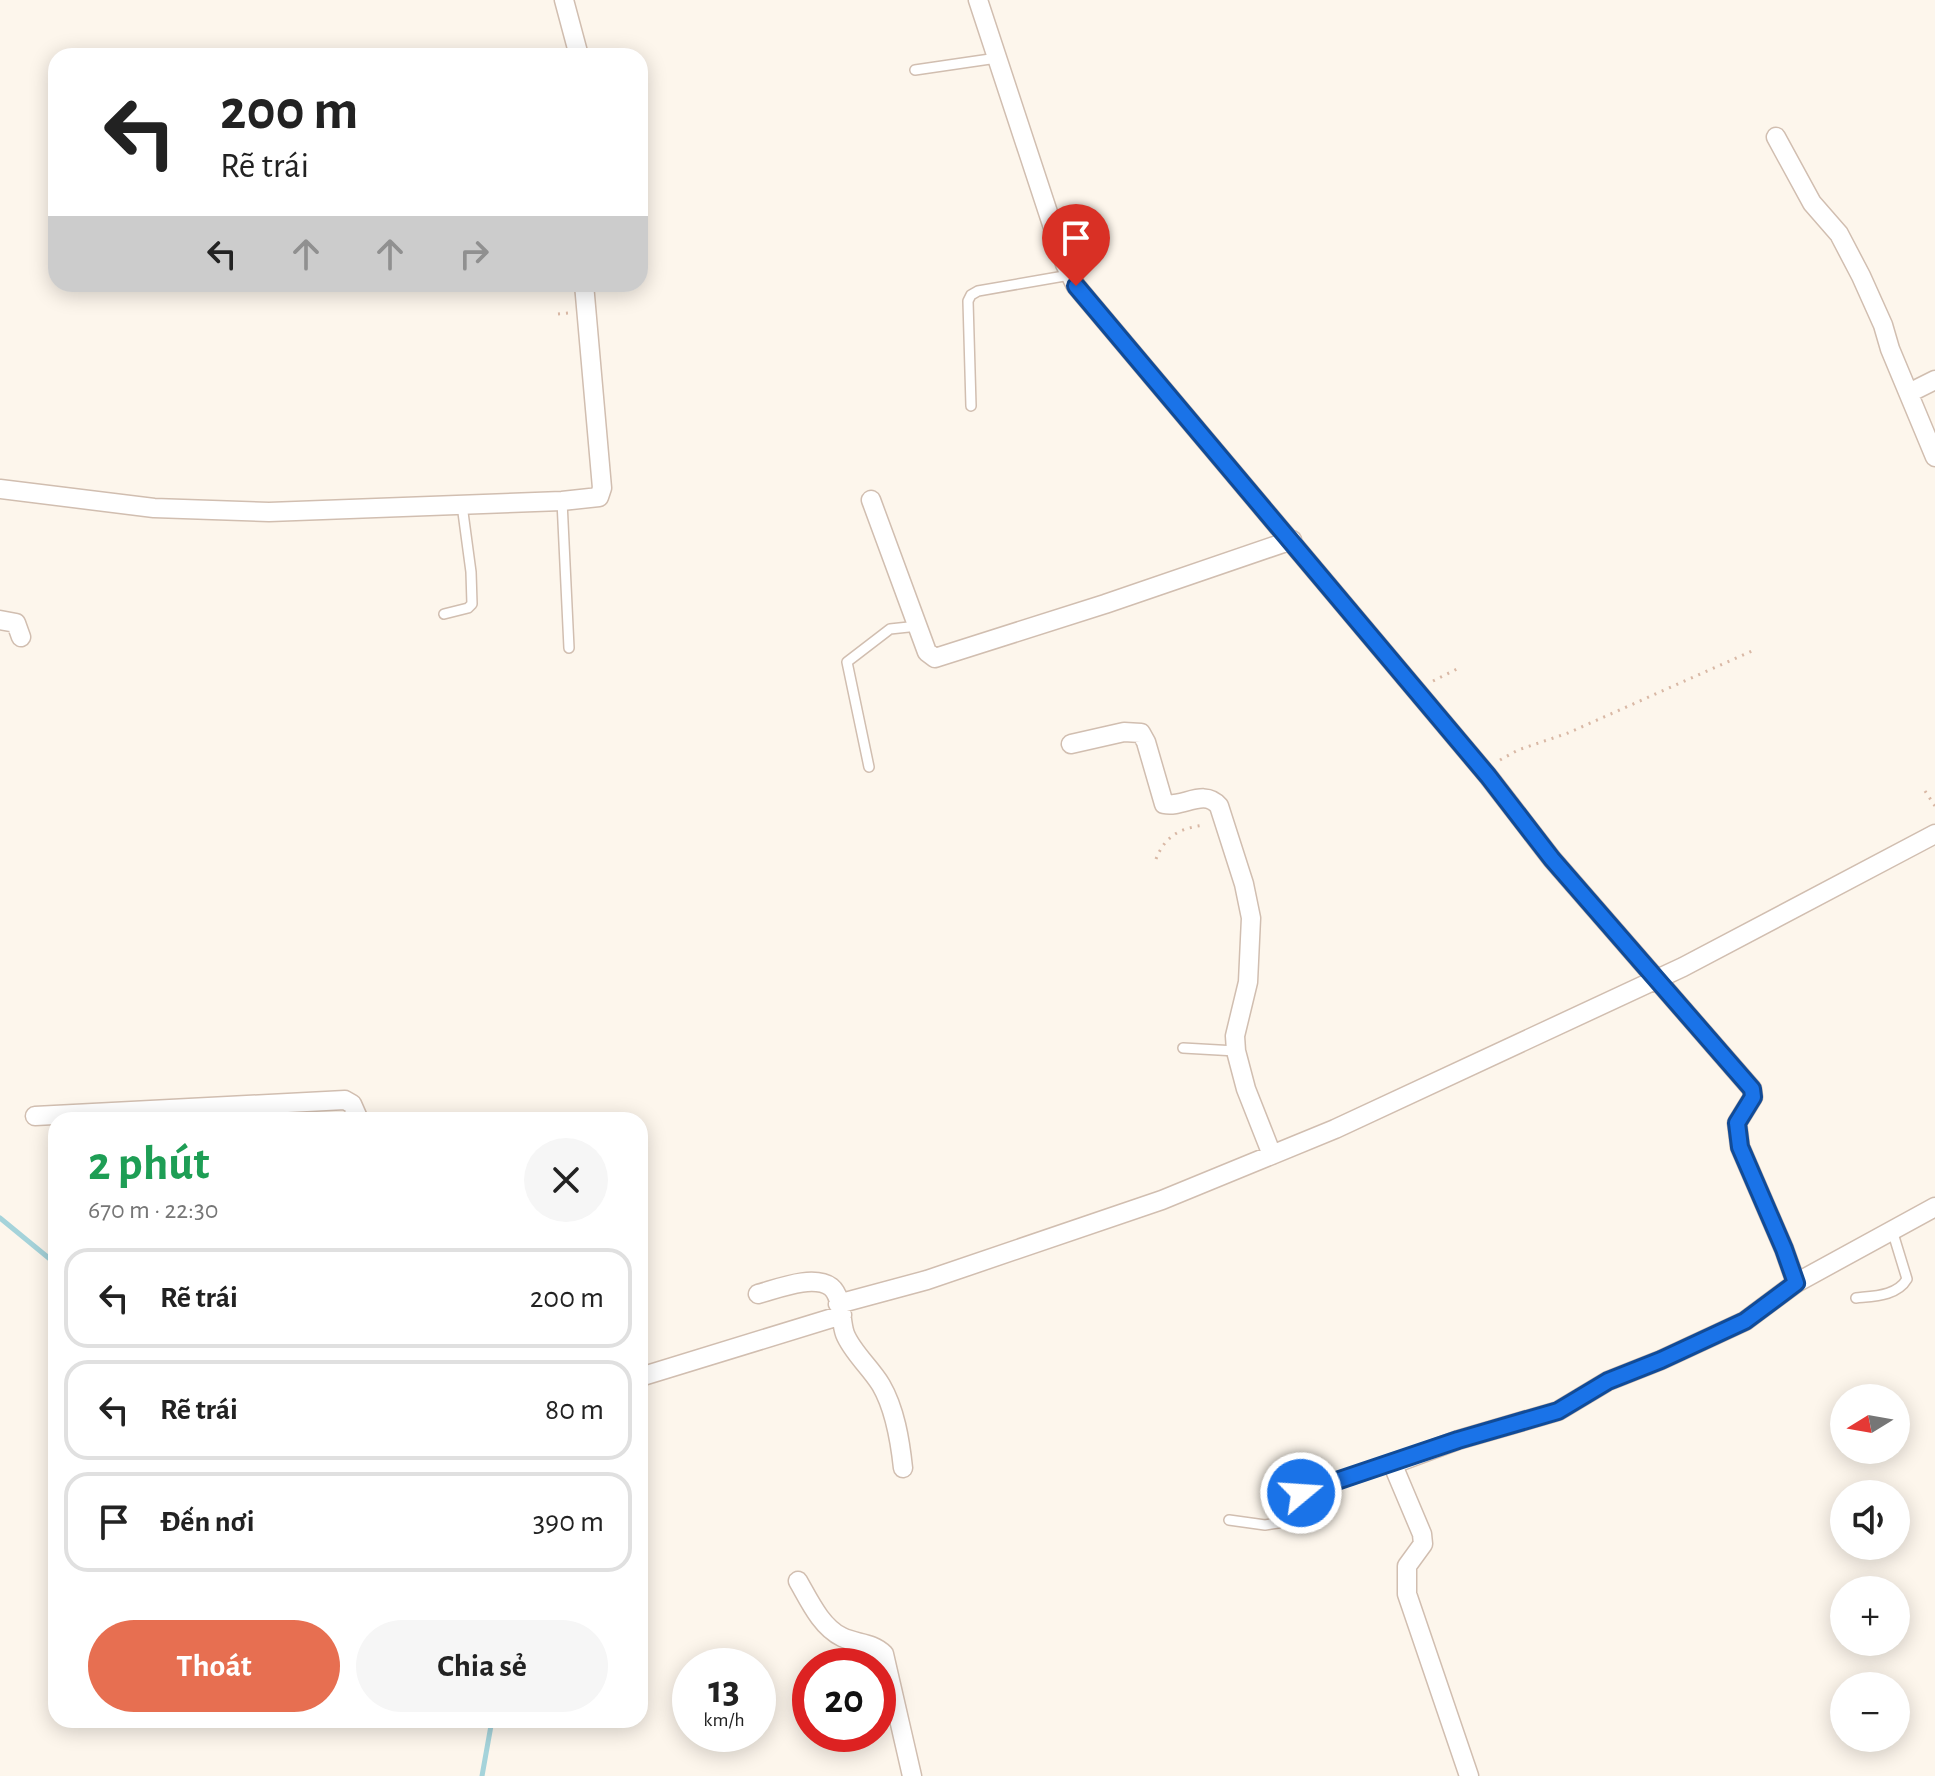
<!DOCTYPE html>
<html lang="vi">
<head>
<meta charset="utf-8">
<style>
  :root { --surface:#fff; --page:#f6f6f6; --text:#222; --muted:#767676; --line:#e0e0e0; --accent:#e76f51 }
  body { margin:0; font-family:"Alegreya Sans",sans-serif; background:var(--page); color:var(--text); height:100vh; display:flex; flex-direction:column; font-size:30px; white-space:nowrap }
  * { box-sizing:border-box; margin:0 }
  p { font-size:26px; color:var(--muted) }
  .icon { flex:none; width:44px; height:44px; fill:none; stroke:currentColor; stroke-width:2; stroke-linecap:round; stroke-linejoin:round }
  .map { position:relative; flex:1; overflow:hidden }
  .side { position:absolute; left:48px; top:1112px; width:600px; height:616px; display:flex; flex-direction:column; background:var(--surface); border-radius:24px; box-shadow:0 4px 20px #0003 }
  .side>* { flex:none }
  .top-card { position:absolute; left:48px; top:48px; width:600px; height:244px; border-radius:24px; box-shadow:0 4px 20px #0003; background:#fff; color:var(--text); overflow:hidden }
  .needle { width:52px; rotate:259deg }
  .fabs { position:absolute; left:1830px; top:1384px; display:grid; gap:16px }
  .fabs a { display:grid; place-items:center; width:80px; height:80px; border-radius:50%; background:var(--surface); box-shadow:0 4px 20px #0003; font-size:40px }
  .speed { position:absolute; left:672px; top:1648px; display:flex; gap:16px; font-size:40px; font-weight:700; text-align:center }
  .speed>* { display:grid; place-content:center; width:104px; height:104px; border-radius:50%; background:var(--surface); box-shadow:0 4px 20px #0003; line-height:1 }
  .speed small { font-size:20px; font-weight:400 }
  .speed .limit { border:12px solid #d22; background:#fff; color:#111 }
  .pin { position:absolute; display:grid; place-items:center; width:68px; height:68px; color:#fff; margin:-82px -34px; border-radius:50% 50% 50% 0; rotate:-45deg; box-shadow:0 0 8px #0007 }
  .pin .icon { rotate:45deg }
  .me { position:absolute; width:88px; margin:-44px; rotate:72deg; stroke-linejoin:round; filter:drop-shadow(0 0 6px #0008) }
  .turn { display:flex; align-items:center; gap:28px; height:168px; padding:0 40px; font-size:36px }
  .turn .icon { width:104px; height:104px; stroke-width:2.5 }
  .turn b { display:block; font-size:56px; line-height:68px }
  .lanes { display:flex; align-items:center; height:76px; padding:0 40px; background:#0003; justify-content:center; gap:40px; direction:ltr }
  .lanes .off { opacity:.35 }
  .round { display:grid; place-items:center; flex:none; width:84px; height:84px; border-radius:42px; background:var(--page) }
  .headline { display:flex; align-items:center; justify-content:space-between; height:136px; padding:0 40px }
  h1 { font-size:48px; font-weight:700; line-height:60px; color:#1e9e55 }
  .button { display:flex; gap:16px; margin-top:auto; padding:16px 40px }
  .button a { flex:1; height:92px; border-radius:48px; background:var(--accent); color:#fff; font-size:32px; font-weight:700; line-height:92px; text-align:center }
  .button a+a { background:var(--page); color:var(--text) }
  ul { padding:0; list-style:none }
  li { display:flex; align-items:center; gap:24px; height:100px; margin:0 16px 12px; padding:0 24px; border:4px solid var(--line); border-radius:24px }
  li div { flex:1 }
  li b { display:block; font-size:30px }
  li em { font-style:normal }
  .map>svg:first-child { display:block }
</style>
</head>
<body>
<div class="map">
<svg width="1935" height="1776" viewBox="0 0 1935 1776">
  <rect width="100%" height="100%" fill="#fdf6ec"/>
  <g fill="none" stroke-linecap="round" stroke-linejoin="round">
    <path stroke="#a5d3da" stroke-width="5" d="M0 1218 56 1264
      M482 1776 492 1720"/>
    <defs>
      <path id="lane" d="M915 70 997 58
        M971 406 968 301 971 295 978 291 1070 275
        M562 501 569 648
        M444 614 468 608 472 604 471 572 462 505
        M869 767 847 662 890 629 918 626
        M1183 1048 1236 1051
        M1856 1298C1874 1296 1897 1296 1907 1279L1892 1230
        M1229 1520 1265 1525 1278 1523 1287 1500 1293 1495 1396 1463"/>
      <path id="street" d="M564 0 579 56
        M978 0 1065 264 1076 286 1488 776 1552 859 1752 1089 1753 1097 1737 1123 1740 1147 1784 1249 1796 1283
        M1776 137 1812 203 1839 234 1861 276 1883 325 1890 349 1935 457
        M1909 393 1935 380
        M0 489 154 508 269 512 562 501 599 497 602 488 584 284
        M871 500 927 652 935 658 1105 604 1292 540
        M0 620 16 623 21 637
        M1071 744 1124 732 1141 733 1146 742 1164 804C1183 808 1204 788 1219 806L1244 884 1251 918 1248 982 1235 1036 1236 1051 1246 1089 1272 1155
        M35 1116 345 1100 352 1104 359 1120
        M758 1294C777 1289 813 1274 831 1287 843 1297 840 1321 845 1334 852 1352 871 1368 881 1385 895 1409 900 1440 903 1468
        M838 1304 927 1280 1162 1200 1335 1129 1683 967 1935 834
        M640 1377 842 1315
        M798 1581C809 1600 821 1627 842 1637 856 1644 872 1642 884 1654L912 1776
        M1469 1776 1407 1594V1566L1423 1544 1422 1534 1395 1470 1396 1463 1458 1440 1558 1411 1608 1381 1661 1360 1745 1321 1796 1283 1935 1207"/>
    </defs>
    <use href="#lane" stroke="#d1beb0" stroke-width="12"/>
    <use href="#street" stroke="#d1beb0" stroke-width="21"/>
    <path stroke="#d9b8a5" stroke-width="3" stroke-dasharray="2 6" stroke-linecap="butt" d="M558 314 568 313
      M1433 681 1461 667
      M1500 760 1518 750 1568 733 1752 651
      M1925 791 1935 806
      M1156 859C1165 836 1180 828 1205 825"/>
    <use href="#lane" stroke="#fff" stroke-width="9"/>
    <use href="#street" stroke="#fff" stroke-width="18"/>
  </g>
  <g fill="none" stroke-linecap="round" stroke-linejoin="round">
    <defs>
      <path id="route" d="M1076 286 1488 776 1552 859 1752 1089 1753 1097 1737 1123 1740 1147 1784 1249 1796 1283 1745 1321 1661 1360 1608 1381 1558 1411 1458 1440 1301 1493"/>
    </defs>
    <use href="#route" stroke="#114b97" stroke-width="20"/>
    <use href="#route" stroke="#1a73e8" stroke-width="14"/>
  </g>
</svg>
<div class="fabs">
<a><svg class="needle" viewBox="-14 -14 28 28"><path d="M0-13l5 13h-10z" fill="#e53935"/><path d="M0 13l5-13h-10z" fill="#767676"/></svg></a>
<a><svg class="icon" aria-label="sound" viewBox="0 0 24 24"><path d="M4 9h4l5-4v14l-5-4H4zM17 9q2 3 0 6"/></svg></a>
<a>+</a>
<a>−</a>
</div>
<div class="speed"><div>13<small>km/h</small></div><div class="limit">20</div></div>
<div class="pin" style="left:1076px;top:286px;background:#d93025"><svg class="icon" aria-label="arrive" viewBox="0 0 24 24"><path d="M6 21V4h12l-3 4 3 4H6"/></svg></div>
<svg class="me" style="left:1301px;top:1493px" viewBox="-20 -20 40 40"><circle r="17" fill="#1a73e8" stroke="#fff" stroke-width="3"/><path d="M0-11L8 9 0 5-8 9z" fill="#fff"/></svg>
<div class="top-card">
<div class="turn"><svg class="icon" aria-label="left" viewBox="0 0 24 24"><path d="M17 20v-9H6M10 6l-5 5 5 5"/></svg><div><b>200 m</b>Rẽ trái</div></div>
<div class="lanes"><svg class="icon" aria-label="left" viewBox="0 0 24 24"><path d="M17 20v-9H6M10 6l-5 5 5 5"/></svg><svg class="icon off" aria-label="ahead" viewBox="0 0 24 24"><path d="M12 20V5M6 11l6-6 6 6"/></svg><svg class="icon off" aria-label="ahead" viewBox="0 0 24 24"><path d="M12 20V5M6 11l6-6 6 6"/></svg><svg class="icon off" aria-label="right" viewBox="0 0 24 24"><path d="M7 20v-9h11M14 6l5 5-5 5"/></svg></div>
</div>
<section class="side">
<div class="headline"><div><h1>2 phút</h1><p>670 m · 22:30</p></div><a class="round"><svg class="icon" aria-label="close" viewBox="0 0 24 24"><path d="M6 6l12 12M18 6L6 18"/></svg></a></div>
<ul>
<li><svg class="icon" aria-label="left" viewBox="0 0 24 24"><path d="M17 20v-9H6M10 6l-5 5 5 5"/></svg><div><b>Rẽ trái</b></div><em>200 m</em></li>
<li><svg class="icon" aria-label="left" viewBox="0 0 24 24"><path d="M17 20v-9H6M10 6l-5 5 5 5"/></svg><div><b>Rẽ trái</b></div><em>80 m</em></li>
<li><svg class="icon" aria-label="arrive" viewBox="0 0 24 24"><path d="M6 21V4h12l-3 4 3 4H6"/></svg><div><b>Đến nơi</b></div><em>390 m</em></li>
</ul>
<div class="button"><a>Thoát</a><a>Chia sẻ</a></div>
</section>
</div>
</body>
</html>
